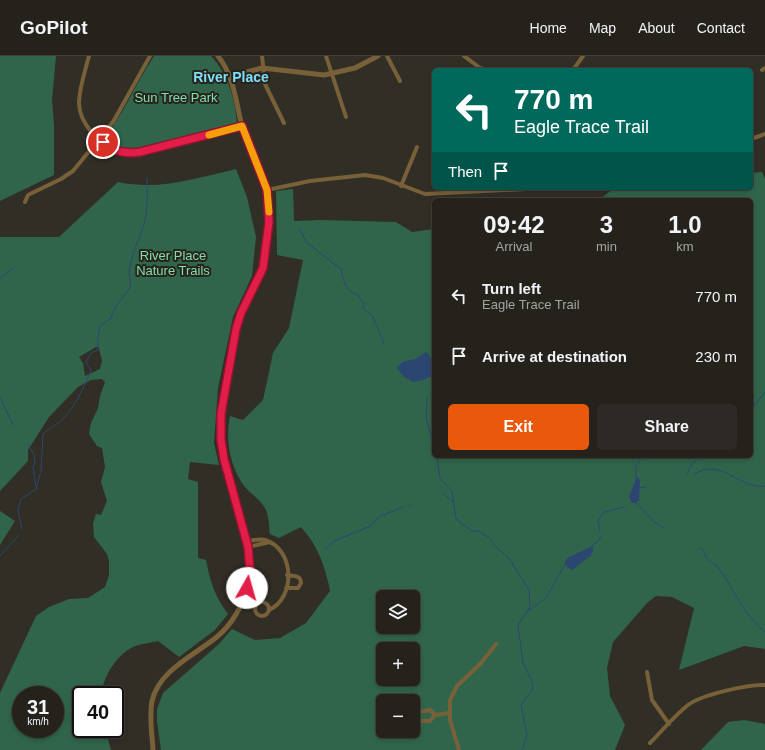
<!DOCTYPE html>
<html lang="en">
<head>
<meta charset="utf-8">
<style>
  :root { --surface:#25221c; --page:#2d2a25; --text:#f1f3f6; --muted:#a3a4a3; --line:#423f3b; --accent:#ea580c }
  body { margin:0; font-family:Helvetica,sans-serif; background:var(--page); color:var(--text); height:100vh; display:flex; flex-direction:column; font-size:15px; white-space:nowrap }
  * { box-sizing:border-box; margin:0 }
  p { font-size:13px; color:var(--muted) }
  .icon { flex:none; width:22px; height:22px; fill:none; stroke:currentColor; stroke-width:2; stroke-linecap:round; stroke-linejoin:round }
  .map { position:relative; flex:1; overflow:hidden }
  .side { position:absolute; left:432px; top:142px; width:321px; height:260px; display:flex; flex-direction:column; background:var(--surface); border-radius:6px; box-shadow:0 2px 6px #0003,0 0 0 1px var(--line) }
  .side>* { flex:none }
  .guide { position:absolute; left:432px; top:12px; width:321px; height:122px; border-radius:6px; box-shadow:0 2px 6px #0003,0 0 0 1px var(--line); background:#00695c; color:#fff; overflow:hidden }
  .fabs { position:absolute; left:376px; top:534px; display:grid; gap:8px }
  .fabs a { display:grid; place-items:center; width:44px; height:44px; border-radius:6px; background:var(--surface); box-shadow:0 2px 6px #0003,0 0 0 1px var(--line); font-size:20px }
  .speed { position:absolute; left:12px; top:630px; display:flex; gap:8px; font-size:20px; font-weight:700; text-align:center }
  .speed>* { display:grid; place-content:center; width:52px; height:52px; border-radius:50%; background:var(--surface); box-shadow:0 2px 6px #0003,0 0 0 1px var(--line); line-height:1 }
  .speed small { font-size:10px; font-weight:400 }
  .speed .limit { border:2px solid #111; border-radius:6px; background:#fff; color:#111 }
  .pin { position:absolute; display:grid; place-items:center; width:34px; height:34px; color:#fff; margin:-17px; border:2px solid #fff; border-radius:50%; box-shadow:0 1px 4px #0007 }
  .me { position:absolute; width:44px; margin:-22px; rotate:7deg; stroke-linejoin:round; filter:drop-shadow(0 0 3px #0008) }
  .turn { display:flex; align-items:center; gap:14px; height:84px; padding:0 16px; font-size:18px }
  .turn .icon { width:52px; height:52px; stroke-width:2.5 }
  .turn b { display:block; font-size:28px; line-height:34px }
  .then { display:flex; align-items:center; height:38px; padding:0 16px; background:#0003; gap:8px; font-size:15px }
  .eta { display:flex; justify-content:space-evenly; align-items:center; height:68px; text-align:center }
  .eta b { font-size:24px; font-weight:600; line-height:28px }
  .primary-button { display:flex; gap:8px; margin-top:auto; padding:8px 16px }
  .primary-button a { flex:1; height:46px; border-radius:6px; background:var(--accent); color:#fff; font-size:16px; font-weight:600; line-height:46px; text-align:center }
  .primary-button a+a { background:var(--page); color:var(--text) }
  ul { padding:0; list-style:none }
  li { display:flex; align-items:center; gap:12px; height:60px; padding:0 16px }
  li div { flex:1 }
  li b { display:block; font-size:15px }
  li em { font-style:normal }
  header { display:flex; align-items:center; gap:24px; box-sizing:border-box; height:56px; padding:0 20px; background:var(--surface); border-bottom:1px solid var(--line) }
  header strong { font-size:19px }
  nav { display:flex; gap:22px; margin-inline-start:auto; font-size:14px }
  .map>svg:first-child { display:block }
</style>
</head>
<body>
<header>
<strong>GoPilot</strong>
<nav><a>Home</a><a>Map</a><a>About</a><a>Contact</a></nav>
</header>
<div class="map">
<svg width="765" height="694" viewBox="0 0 765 694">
  <rect width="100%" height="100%" fill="#312e26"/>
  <path fill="#30654c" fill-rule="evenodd" d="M0 0H56L52 44 54 69V119L0 145Z
    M154 0H211C228 18 235 43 237 67L233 70 132 94 119 93 105 84 104 83C124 57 136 27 154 0Z
    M236 113 247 141 256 181 252 220 233 261 218 332 214 387 219 409 190 406 188 423 198 426V502L206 504C210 525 215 541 228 558L215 574 179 601 158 585C150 587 140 588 133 591 117 599 102 621 102 639H81V673H105L111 694H0V637L36 560 49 551 69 543 88 542 105 531 109 519V505L107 498 94 481 93 467 96 458 101 459 107 445 101 426 105 411 102 392 97 390 89 378 91 367 98 352 100 340 105 326 102 323 91 324 78 331 49 361 28 394V405L0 435V181H59L118 126C159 135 197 122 236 113ZM98 290 102 304 100 313 85 320 83 307 79 301ZM21 639H55V673H21Z
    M762 116 765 123V593L744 590 679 614 694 552 672 541 656 540 648 546 613 586 607 612 610 640 625 669 615 694H161L157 665V653L163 637 219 588 232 573 255 584 280 582 306 567 330 535C325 510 318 490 301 471L279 482 270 478C269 471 269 461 266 454 262 445 251 438 245 431 230 412 225 383 230 360L243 364 263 344 273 297 289 272 303 204 277 199 276 135 293 133 294 165 321 164 396 166 412 176 434 173V400H751V144H599L614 132H751V117ZM383 541H413V571H383ZM383 593H413V623H383ZM383 645H413V675H383Z
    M0 455 15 465 0 489Z
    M744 664 765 668V694H701L728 666Z"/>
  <path fill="#2c4672" d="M426 296C432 300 434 311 434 319L423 324 413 326 404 321 397 312 402 306 415 303Z
    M637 420 640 425 639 444 636 447H632L629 441Z
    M593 490V495L590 499H593C584 503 580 509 572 514L567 511 565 506 567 502Z"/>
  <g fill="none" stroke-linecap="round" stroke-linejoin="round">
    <path stroke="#2c4672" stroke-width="1" d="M300 174 307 187 341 213C343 225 346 235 358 239L364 247 363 252 373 261 384 288
      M0 222 13 212
      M0 341 13 369
      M427 341 426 362 434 390
      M751 349H755L765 336
      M28 388 34 399 35 407 33 411 36 431
      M437 400 440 423 452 435 456 463 472 475H478L490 482 494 489 509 502 529 534 530 551 518 569 523 607 532 625 533 633 521 649 527 680 522 694
      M694 418C725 401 738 434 765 430
      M686 419 692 408 700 400
      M636 421V410L643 400
      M639 432 646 431
      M443 437 453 446
      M636 447 654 466 664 472
      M409 450 411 449
      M22 473 18 454 21 443 36 433 41 415 43 378C48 373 55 370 61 365 75 351 84 332 91 314L86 306 92 296 97 295 99 274 101 269 111 262 115 252 131 230C124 206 142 182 146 159 148 147 147 133 147 122
      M600 476 598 465 604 456 625 451
      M699 492 703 494C708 509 713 503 720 514 735 535 744 560 765 576
      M325 493 336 484 371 470 378 461 403 451
      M589 493 600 483V480
      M0 500 19 479
      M528 555 546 542 566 507"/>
    <path stroke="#786039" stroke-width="4" d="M89 0C85 15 80 30 79 45 78 67 100 89 119 96 126 99 133 97 140 96L242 70
      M262 0 265 28 284 67
      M326 0 346 61
      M387 0 400 25
      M464 0 480 12 487 14
      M573 14 583 0
      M762 14 765 12
      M751 83 765 78
      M401 130 417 91
      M267 134 310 125 365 119 383 122 425 138 546 132
      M25 146 28 139 61 123 73 115 113 66 150 0
      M247 485C252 485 260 482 265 484 295 493 296 542 269 554
      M248 491 270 486
      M286 532H298L301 527C301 519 294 520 287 519
      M255 553a7 7 0 1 1 14 0a7 7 0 1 1-14 0Z
      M647 616 652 644 669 668
      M413 657 430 654 435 659
      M413 665H430L435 659 449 657
      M650 687C662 675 674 660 688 649 701 639 748 628 765 629
      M459 694 450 664V644L457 630 481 607 496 588"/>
    <path stroke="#786039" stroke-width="5" d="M231 20 262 12 324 19 355 12 378 0
      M153 694C152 678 149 661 152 645 159 614 195 599 218 580 232 568 243 549 247 532 260 481 220 422 220 369 220 348 226 326 230 305 233 289 235 273 241 257 247 242 257 228 262 213 268 197 270 162 268 145 265 121 251 101 244 78 236 51 236 23 218 0"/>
  </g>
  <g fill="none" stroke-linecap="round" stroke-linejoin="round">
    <defs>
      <path id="route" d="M103 86C116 96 124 98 140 96L242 70 267 134 269 166 263 212 241 257 236 273 221 358V384L224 403 248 491 250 514 247 532"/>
    </defs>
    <use href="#route" stroke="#92132f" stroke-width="10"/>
    <use href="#route" stroke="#e11d48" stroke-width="7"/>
    <path stroke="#f59e0b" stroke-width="7" d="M209 79 242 70 267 134 269 156"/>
  </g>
  <g text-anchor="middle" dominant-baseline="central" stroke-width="4" stroke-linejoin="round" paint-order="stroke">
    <g font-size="13" fill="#82deb0" stroke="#27241c">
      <text x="176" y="41">Sun Tree Park</text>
      <text x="173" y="199">River Place<tspan x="173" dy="15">Nature Trails</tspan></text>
    </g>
    <g font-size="14" font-weight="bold" fill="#7edffc" stroke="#27241c">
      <text x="231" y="21">River Place</text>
    </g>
  </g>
</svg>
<div class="fabs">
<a><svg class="icon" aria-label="layers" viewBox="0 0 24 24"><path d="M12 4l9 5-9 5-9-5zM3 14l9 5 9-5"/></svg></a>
<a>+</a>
<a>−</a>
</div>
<div class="speed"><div>31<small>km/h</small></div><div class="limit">40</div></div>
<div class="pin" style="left:103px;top:86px;background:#d93025"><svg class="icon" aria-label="arrive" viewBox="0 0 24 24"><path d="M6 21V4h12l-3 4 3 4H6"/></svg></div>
<svg class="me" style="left:247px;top:532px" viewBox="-20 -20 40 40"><circle r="19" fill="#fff"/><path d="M0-13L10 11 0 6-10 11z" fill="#e11d48"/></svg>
<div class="guide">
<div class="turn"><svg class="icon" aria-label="left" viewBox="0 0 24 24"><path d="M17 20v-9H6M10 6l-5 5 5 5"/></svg><div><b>770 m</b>Eagle Trace Trail</div></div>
<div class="then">Then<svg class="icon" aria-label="arrive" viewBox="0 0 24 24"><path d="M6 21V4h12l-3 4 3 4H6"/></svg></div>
</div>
<section class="side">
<div class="eta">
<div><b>09:42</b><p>Arrival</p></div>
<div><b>3</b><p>min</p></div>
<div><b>1.0</b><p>km</p></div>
</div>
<ul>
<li><svg class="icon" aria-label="left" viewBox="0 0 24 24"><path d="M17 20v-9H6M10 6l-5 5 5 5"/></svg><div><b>Turn left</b><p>Eagle Trace Trail</p></div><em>770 m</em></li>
<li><svg class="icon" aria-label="arrive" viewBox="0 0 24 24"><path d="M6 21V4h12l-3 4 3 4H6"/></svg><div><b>Arrive at destination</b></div><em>230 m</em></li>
</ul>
<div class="primary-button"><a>Exit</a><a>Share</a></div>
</section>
</div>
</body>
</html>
